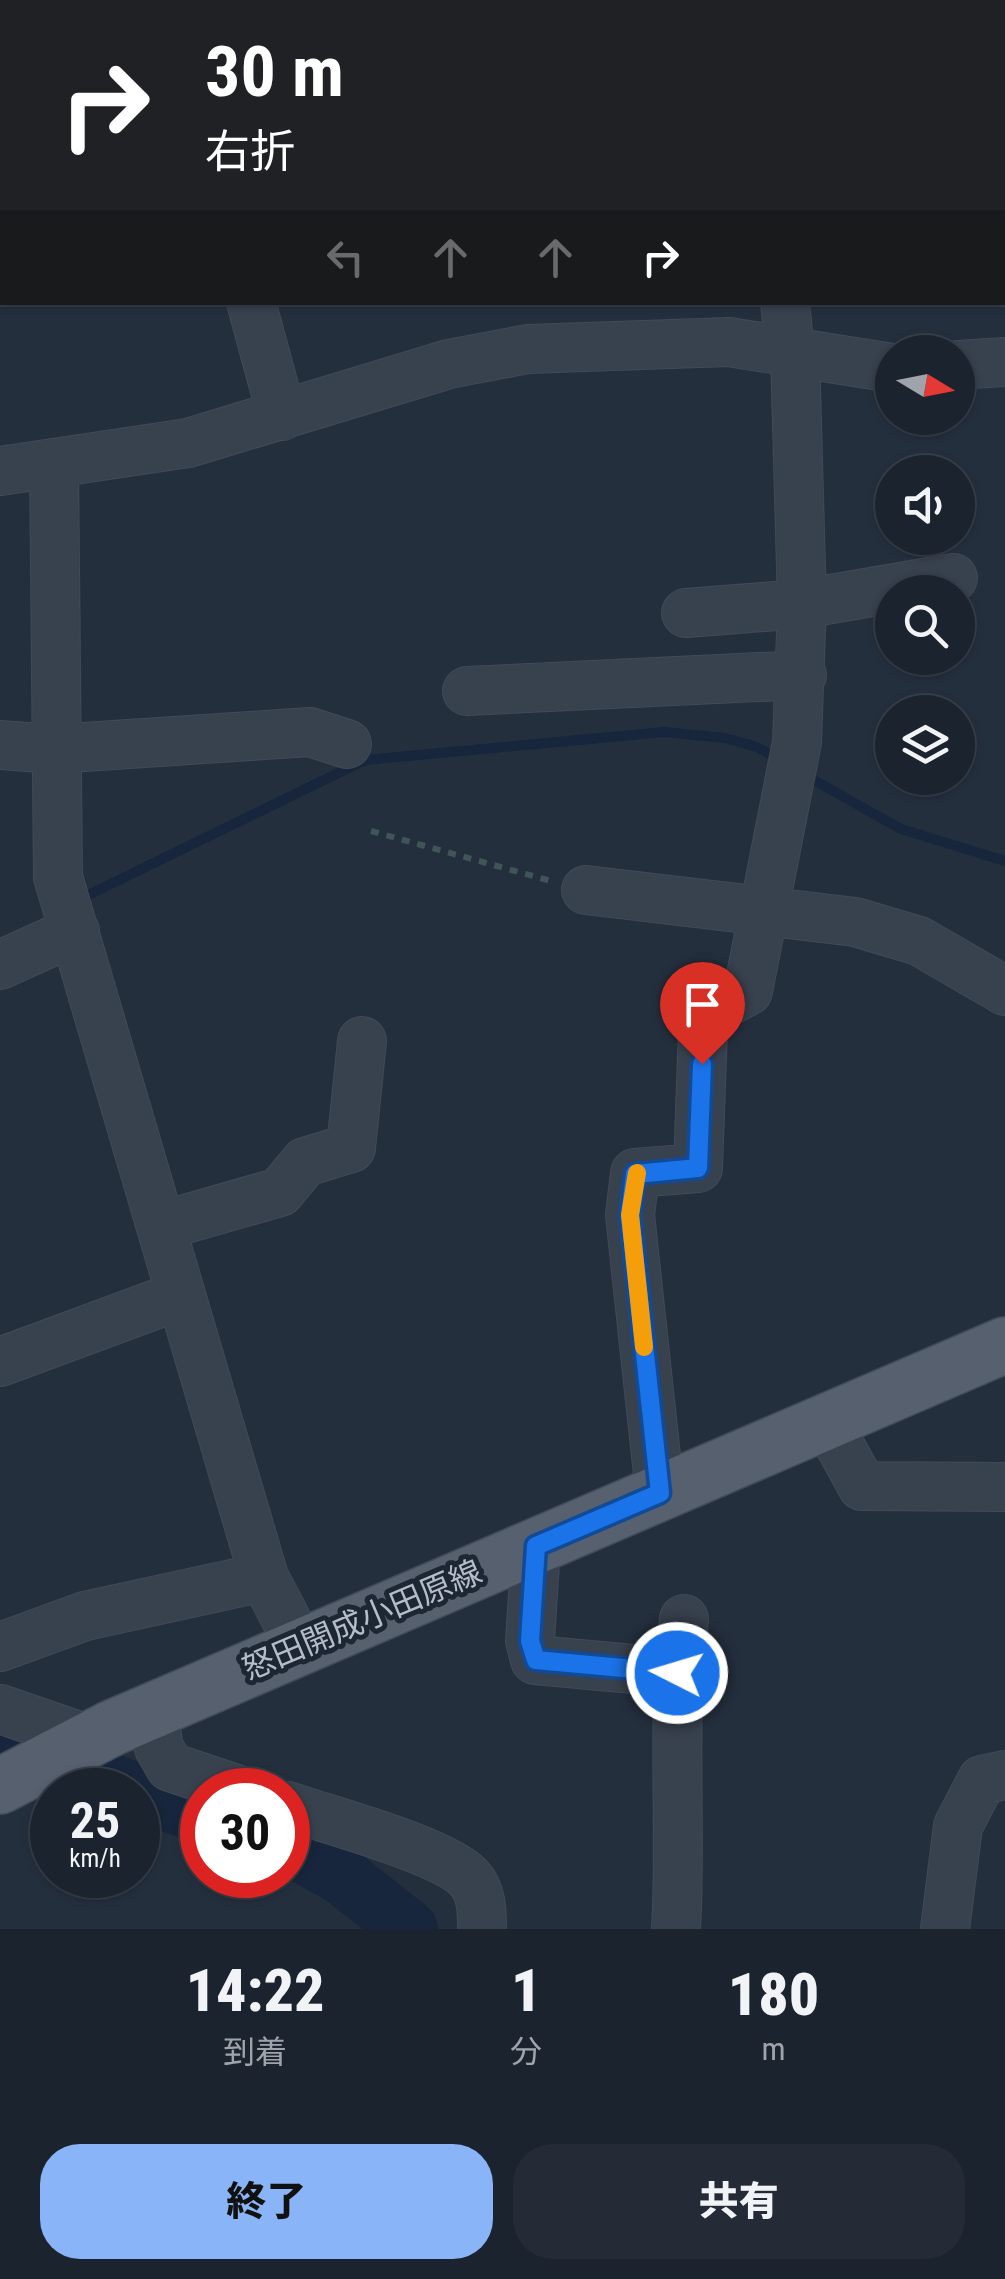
<!DOCTYPE html>
<html lang="ja">
<head>
<meta charset="utf-8">
<style>
  :root { --surface:#1b232e; --page:#242b36; --text:#f1f3f6; --muted:#a0a4aa; --line:#39404a; --accent:#8ab4f8 }
  body { margin:0; font-family:"Roboto Condensed","Noto Sans JP",sans-serif; background:var(--page); color:var(--text); height:100vh; display:flex; flex-direction:column; font-size:38px; white-space:nowrap }
  * { box-sizing:border-box; margin:0 }
  p { font-size:32px; color:var(--muted) }
  .icon { flex:none; width:55px; height:55px; fill:none; stroke:currentColor; stroke-width:2; stroke-linecap:round; stroke-linejoin:round }
  .map { position:relative; height:1929px; overflow:hidden }
  .details { display:flex; flex-direction:column; background:var(--surface); flex:1 }
  .details>* { flex:none }
  .hud { position:absolute; left:0px; top:0px; width:1005px; height:305px; box-shadow:0 2px 8px #0004,0 0 0 2px var(--line); background:#202124; color:#fff; overflow:hidden }
  .needle { width:65px; rotate:100deg }
  .controls { position:absolute; left:875px; top:335px; display:grid; gap:20px }
  .controls a { display:grid; place-items:center; width:100px; height:100px; border-radius:50%; background:var(--surface); box-shadow:0 2px 8px #0004,0 0 0 2px var(--line); font-size:50px }
  .speed { position:absolute; left:30px; top:1768px; display:flex; gap:20px; font-size:50px; font-weight:700; text-align:center }
  .speed>* { display:grid; place-content:center; width:130px; height:130px; border-radius:50%; background:var(--surface); box-shadow:0 2px 8px #0004,0 0 0 2px var(--line); line-height:1 }
  .speed small { font-size:25px; font-weight:400 }
  .speed .limit { border:15px solid #d22; background:#fff; color:#111 }
  .pin { position:absolute; display:grid; place-items:center; width:85px; height:85px; color:#fff; margin:-102px -42px; border-radius:50% 50% 50% 0; rotate:-45deg; box-shadow:0 0 10px #0007 }
  .pin .icon { rotate:45deg }
  .me { position:absolute; width:110px; margin:-55px; rotate:275deg; stroke-linejoin:round; filter:drop-shadow(0 0 8px #0008) }
  .turn { display:flex; align-items:center; gap:35px; height:210px; padding:0 40px; font-size:45px }
  .turn .icon { width:130px; height:130px; stroke-width:2.5 }
  .turn b { display:block; font-size:70px; line-height:85px }
  .lanes { display:flex; align-items:center; height:95px; padding:0 40px; background:#0003; justify-content:center; gap:50px; direction:ltr }
  .lanes .off { opacity:.35 }
  .eta { display:flex; justify-content:space-evenly; align-items:center; height:170px; text-align:center }
  .eta b { font-size:60px; font-weight:800; line-height:70px }
  .action { display:flex; gap:20px; margin-top:auto; padding:20px 40px }
  .action a { flex:1; height:115px; border-radius:40px; background:var(--accent); color:#111; font-size:40px; font-weight:800; line-height:115px; text-align:center }
  .action a+a { background:var(--page); color:var(--text) }
  .map>svg:first-child { display:block }
</style>
</head>
<body>
<div class="map">
<svg width="1005" height="1929" viewBox="0 0 1005 1929">
  <rect width="100%" height="100%" fill="#242f3e"/>
  <g fill="none" stroke-linecap="round" stroke-linejoin="round">
    <path stroke="#17263c" stroke-width="10" d="M805 775 901 829 1005 861
      M78 900 365 760 664 732 725 738 757 747 782 761"/>
    <path stroke="#17263c" stroke-width="58" d="M0 1743 132 1790
      M138 1792 202 1815
      M288 1846 342 1876 409 1929"/>
    <defs>
      <path id="minor" d="M865 0V2
        M953 2 958 0
        M251 302 282 416
        M785 302 790 352
        M958 365 1005 362
        M54 463 58 877 264 1577 300 1646
        M0 471 188 443 449 364 528 349 729 342 892 368
        M686 613 802 604 953 578
        M467 691 802 675
        M0 745 54 749 310 732 347 744
        M586 890 855 922 919 941 1005 991
        M0 965 75 931
        M161 1226 280 1192 305 1162 351 1148 362 1041
        M0 1362 181 1295
        M827 1422 862 1486 1005 1487
        M660 1493 630 1215 635 1173 698 1168 703 1029 712 1010 748 991 797 742 802 604 795 352
        M536 1546 530 1641 535 1660 677 1673
        M0 1647 85 1616 264 1577
        M0 1709 90 1740
        M153 1710 159 1748 170 1767 239 1790
        M288 1806C328 1820 443 1850 469 1878 482 1892 482 1911 482 1929
        M676 1929C682 1826 671 1721 684 1619
        M945 1929 958 1826 982 1780 1005 1775"/>
      <path id="major" d="M0 1786 112 1728 1005 1345"/>
    </defs>
    <use href="#minor" stroke="#414a57" stroke-width="50"/>
    <use href="#major" stroke="#414a57" stroke-width="58"/>
    <path stroke="#3f5557" stroke-width="6" stroke-dasharray="8 8" stroke-linecap="butt" d="M371 831 551 881"/>
    <use href="#minor" stroke="#38414e" stroke-width="48"/>
    <use href="#major" stroke="#56606e" stroke-width="55"/>
  </g>
  <g fill="none" stroke-linecap="round" stroke-linejoin="round">
    <defs>
      <path id="route" d="M677 1673 536 1660 530 1641 536 1546 660 1493 630 1215 635 1174 698 1168 702 1064"/>
    </defs>
    <use href="#route" stroke="#114b97" stroke-width="25"/>
    <use href="#route" stroke="#1a73e8" stroke-width="18"/>
    <path stroke="#f59e0b" stroke-width="18" d="M637 1173 630 1215 644 1347"/>
  </g>
  <g text-anchor="middle" dominant-baseline="central" stroke-width="10" stroke-linejoin="round" paint-order="stroke">
    <g font-size="32" fill="#b4bcc9" stroke="#1d2633">
      <text transform="translate(362 1620) rotate(-23)">怒田開成小田原線</text>
    </g>
  </g>
</svg>
<div class="controls">
<a><svg class="needle" viewBox="-14 -14 28 28"><path d="M0-13l5 13h-10z" fill="#e53935"/><path d="M0 13l5-13h-10z" fill="#a0a4aa"/></svg></a>
<a><svg class="icon" aria-label="sound" viewBox="0 0 24 24"><path d="M4 9h4l5-4v14l-5-4H4zM17 9q2 3 0 6"/></svg></a>
<a><svg class="icon" aria-label="search" viewBox="0 0 24 24"><circle cx="10" cy="10" r="6"/><path d="M15 15l6 6"/></svg></a>
<a><svg class="icon" aria-label="layers" viewBox="0 0 24 24"><path d="M12 4l9 5-9 5-9-5zM3 14l9 5 9-5"/></svg></a>
</div>
<div class="speed"><div>25<small>km/h</small></div><div class="limit">30</div></div>
<div class="pin" style="left:702px;top:1064px;background:#d93025"><svg class="icon" aria-label="arrive" viewBox="0 0 24 24"><path d="M6 21V4h12l-3 4 3 4H6"/></svg></div>
<svg class="me" style="left:677px;top:1673px" viewBox="-20 -20 40 40"><circle r="17" fill="#1a73e8" stroke="#fff" stroke-width="3"/><path d="M0-11L8 9 0 5-8 9z" fill="#fff"/></svg>
<div class="hud">
<div class="turn"><svg class="icon" aria-label="right" viewBox="0 0 24 24"><path d="M7 20v-9h11M14 6l5 5-5 5"/></svg><div><b>30 m</b>右折</div></div>
<div class="lanes"><svg class="icon off" aria-label="left" viewBox="0 0 24 24"><path d="M17 20v-9H6M10 6l-5 5 5 5"/></svg><svg class="icon off" aria-label="ahead" viewBox="0 0 24 24"><path d="M12 20V5M6 11l6-6 6 6"/></svg><svg class="icon off" aria-label="ahead" viewBox="0 0 24 24"><path d="M12 20V5M6 11l6-6 6 6"/></svg><svg class="icon" aria-label="right" viewBox="0 0 24 24"><path d="M7 20v-9h11M14 6l5 5-5 5"/></svg></div>
</div>
</div>
<section class="details">
<div class="eta">
<div><b>14:22</b><p>到着</p></div>
<div><b>1</b><p>分</p></div>
<div><b>180</b><p>m</p></div>
</div>
<div class="action"><a>終了</a><a>共有</a></div>
</section>
</body>
</html>
